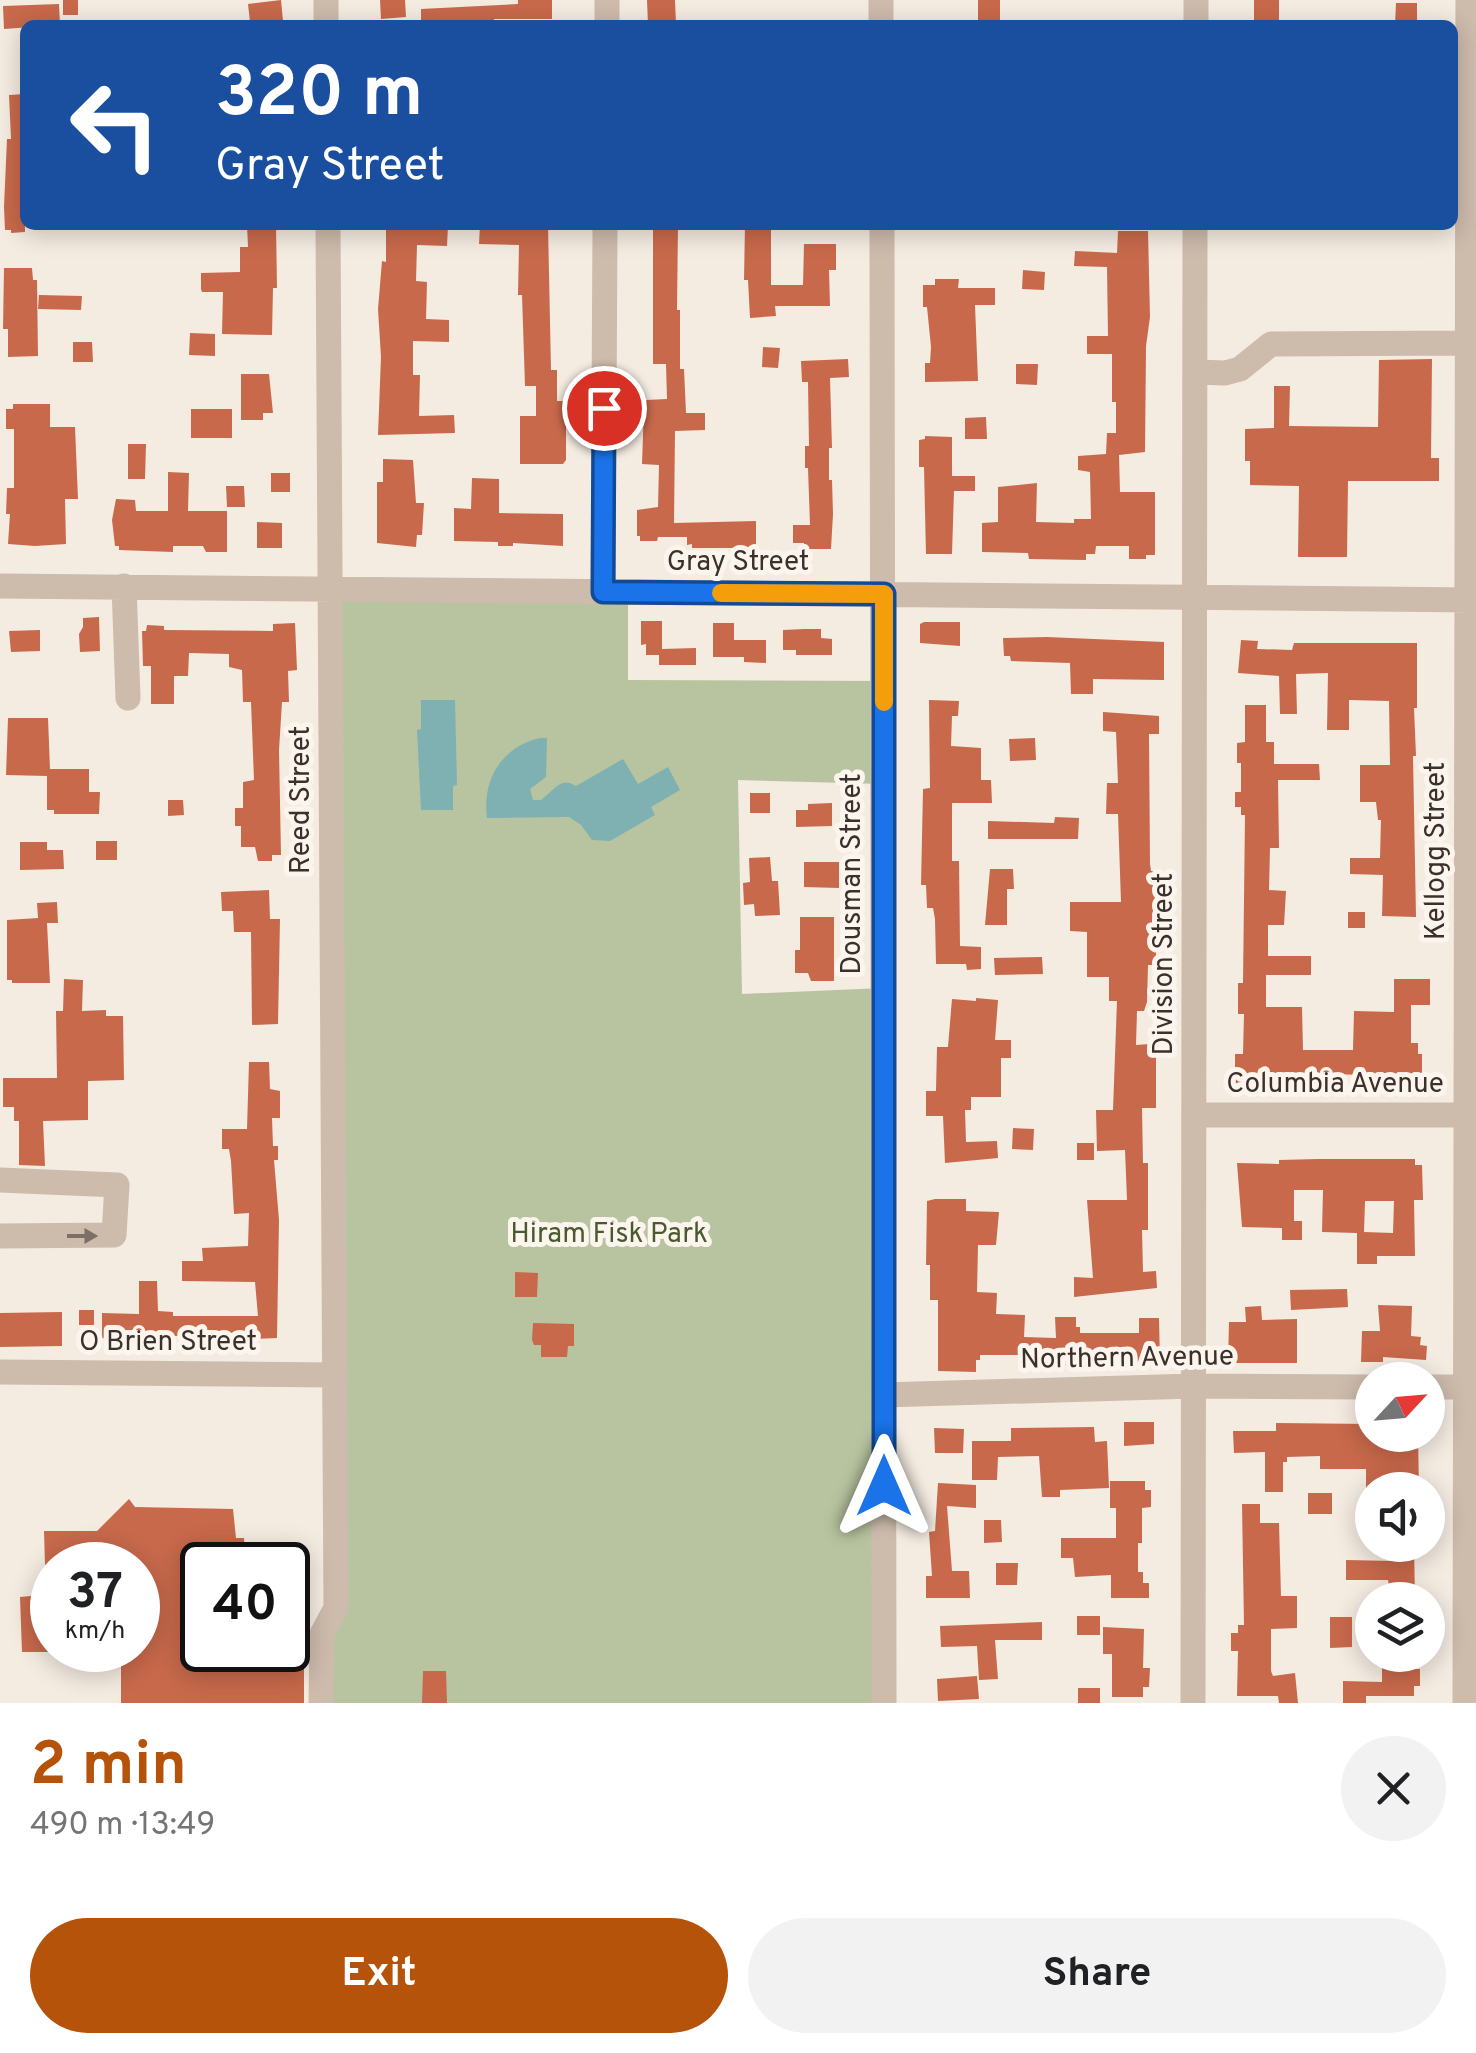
<!DOCTYPE html>
<html lang="en">
<head>
<meta charset="utf-8">
<style>
  :root { --surface:#fff; --page:#f2f2f2; --text:#202124; --muted:#757577; --accent:#b45309 }
  body { margin:0; font-family:Overpass,sans-serif; background:var(--page); color:var(--text); height:100vh; display:flex; flex-direction:column; font-size:38px; white-space:nowrap }
  * { box-sizing:border-box; margin:0 }
  p { font-size:32px; color:var(--muted) }
  .icon { flex:none; width:55px; height:55px; fill:none; stroke:currentColor; stroke-width:2; stroke-linecap:round; stroke-linejoin:round }
  .map { position:relative; height:1703px; overflow:hidden }
  .sheet { display:flex; flex-direction:column; background:var(--surface); flex:1 }
  .sheet>* { flex:none }
  .guide { position:absolute; left:20px; top:20px; width:1438px; height:210px; border-radius:15px; box-shadow:0 5px 25px #0003; background:#1a4fa0; color:#fff; overflow:hidden }
  .needle { width:65px; rotate:64deg }
  .controls { position:absolute; left:1355px; top:1362px; display:grid; gap:20px }
  .controls a { display:grid; place-items:center; width:90px; height:90px; border-radius:50%; background:var(--surface); box-shadow:0 5px 25px #0003; font-size:50px }
  .speed { position:absolute; left:30px; top:1542px; display:flex; gap:20px; font-size:50px; font-weight:700; text-align:center }
  .speed>* { display:grid; place-content:center; width:130px; height:130px; border-radius:50%; background:var(--surface); box-shadow:0 5px 25px #0003; line-height:1 }
  .speed small { font-size:25px; font-weight:400 }
  .speed .limit { border:5px solid #111; border-radius:15px; background:#fff; color:#111 }
  .pin { position:absolute; display:grid; place-items:center; width:85px; height:85px; color:#fff; margin:-42px; border:5px solid #fff; border-radius:50%; box-shadow:0 2px 10px #0007 }
  .me { position:absolute; width:110px; margin:-55px; rotate:0deg; stroke-linejoin:round; filter:drop-shadow(0 0 8px #0008) }
  .turn { display:flex; align-items:center; gap:35px; height:210px; padding:0 30px; font-size:45px }
  .turn .icon { width:130px; height:130px; stroke-width:2.5 }
  .turn b { display:block; font-size:70px; line-height:85px }
  .round { display:grid; place-items:center; flex:none; width:105px; height:105px; border-radius:52px; background:var(--page) }
  .head { display:flex; align-items:center; justify-content:space-between; height:170px; padding:0 30px }
  h1 { font-size:60px; font-weight:700; line-height:75px; color:var(--accent) }
  .action { display:flex; gap:20px; margin-top:auto; padding:20px 30px }
  .action a { flex:1; height:115px; border-radius:60px; background:var(--accent); color:#fff; font-size:40px; font-weight:700; line-height:115px; text-align:center }
  .action a+a { background:var(--page); color:var(--text) }
  .map>svg:first-child { display:block }
</style>
</head>
<body>
<div class="map">
<svg width="1476" height="1703" viewBox="0 0 1476 1703">
  <rect width="100%" height="100%" fill="#f4ebe1"/>
  <path fill="#b8c4a0" d="M331 587 628 592V680L884 681V784L738 780 742 994 883 988 884 1703H321L336 1607Z"/>
  <path fill="#7fb0b2" d="M421 700H455L457 785 453 786V810H421L417 730 421 729Z
    M540 738H547L546 777 530 789 533 800H541C555 790 560 776 576 786L623 759 638 784 668 767 680 790 651 807 655 815 610 841 592 840 581 825 569 817 487 818C482 780 501 747 540 738Z"/>
  <path fill="#c8694b" fill-rule="evenodd" d="M63 0H78V15H63Z
    M281 0 283 21 250 22 248 4Z
    M380 0H405L406 17 381 19Z
    M518 0H552V19H494V23L421 24V9L518 4Z
    M647 0H675L676 24 648 25Z
    M978 0H1000V20H978Z
    M1254 0H1279V24H1254Z
    M1396 3H1417V25H1395Z
    M59 4 60 25 4 29 3 6Z
    M25 94V232L11 233V230H5L4 207 7 139H11L9 95Z
    M247 225H276L277 288H273L272 335 222 334 223 292H202L201 289V273L240 272V247H248Z
    M386 225 448 226 447 246 417 245 416 281 427 282 426 319 449 320V342L413 341V375H420L419 416 454 415 455 433 378 435 381 357 378 309 382 261 386 262Z
    M480 225H548L551 370H557V401H565L566 409V460L563 464H520V416H536V386H525L522 295H518L519 245 479 244Z
    M653 225H678L677 310H680V369H684L686 413H705V430L675 431 674 523 756 521V548H692V544L687 545V537H658L657 541H640V536H637V510L658 507 659 465 642 464 644 407 646 400 667 399 666 364H653Z
    M745 225H771V285H803L804 244H836V270H829L830 306H775L776 316 750 318 748 280H744Z
    M1118 231H1148L1150 317 1146 346 1145 452 1119 455 1120 492H1155V555H1146V559H1129V546H1096L1095 554H1086V560L1029 559 1028 553 982 552V523L998 522V487L1037 483 1036 522 1074 523V519H1091L1090 472 1078 470V456L1106 454 1107 433H1116V402H1112V354H1087V336H1108L1107 267 1074 266 1075 251 1117 253Z
    M4 268H32L33 280H37L38 356 8 357V329H3Z
    M1023 270 1045 272 1044 290 1022 289Z
    M935 279H959L958 288H995V305H975L978 381 925 382V363H930L931 347 927 307H923V285H935Z
    M39 295 82 296 81 310 38 309Z
    M190 333 215 334V356L189 355Z
    M73 342H92L93 362H73Z
    M763 347 780 348 778 368 762 367Z
    M848 359 849 377 830 378 832 448H829V480H832L833 514 831 549H804V543H793V525H810L808 468H805V446H809L808 382H802L801 361Z
    M1432 359 1431 458H1439V481H1348L1347 557H1298L1299 486 1250 485V461H1245V429L1274 428V386H1290L1289 426 1378 427 1379 360Z
    M1016 364H1038L1037 385 1016 384Z
    M241 374H269L273 413H263V420H241Z
    M13 404H50V427H75L78 499H65L66 544 35 546 8 544 10 514H6L7 488H14V429H6V409H13Z
    M191 409H232V438H191Z
    M986 417 987 439H965V418Z
    M925 436 952 437V476H975V491H954L952 554H926L924 467H919V440L925 439Z
    M128 444H146L145 479H128Z
    M383 459 413 460 416 503H424L422 535H417L416 547 377 543V482H383Z
    M168 472 189 473 188 511H227V552H206L203 546H173V552L119 550V546H115L112 520 116 499 135 500 136 511H168Z
    M271 473H290V492H271Z
    M472 478 499 479V513L563 514V546L513 543V546H498V542L454 541V508L471 509Z
    M226 486H244L245 507H227Z
    M257 522 282 523V548H257Z
    M99 617 100 651 80 652 79 634 83 627V618Z
    M641 621H662V649L696 648V665H659V655H646V644L641 645Z
    M924 622H960V646L920 643V624Z
    M295 623 297 670 288 671 289 702H282L279 750 281 855H272V861H258L255 847H241V826H235V808H243V782L254 780 251 702H243L242 670 229 667V654L189 653 188 676H174V704H151V666H143L142 631H146L147 625 164 626V630L273 631V624Z
    M713 623H734V640H766V663L744 662V657H713Z
    M804 629H821V638L832 639V655H796V650H783V630Z
    M40 630V651L11 652 9 631Z
    M1047 637 1164 642V680L1093 679V694H1071L1070 663 1011 661 1010 656H1004L1003 638Z
    M1241 640 1258 641 1257 649 1292 650 1294 643H1417V708H1414L1416 756H1413L1416 917 1382 916 1383 875 1350 874V858H1380L1381 820H1378L1376 802H1360V765H1390L1389 701 1349 700V730H1327L1328 673 1296 674 1297 714H1280L1279 676 1238 673Z
    M929 700 959 701 958 716H952L951 746 981 748V780H991L992 803H952V861H959L960 946 981 947V969L967 970 966 964H936L935 919 933 908H927L926 885H921L923 789 930 788Z
    M1245 705H1266V742H1274V764H1319L1320 780H1278L1279 848H1270L1269 890 1286 891 1284 925H1268V956H1311V975H1266V1007H1302L1303 1050H1353L1354 1011 1394 1012V979H1430V1005H1411V1043H1418V1054H1422V1077L1332 1074V1078L1296 1080V1085L1235 1083V1054H1243L1244 1014H1238V983H1243L1245 815H1241V807H1235V792H1241V763H1237V743L1245 742Z
    M1103 712 1159 716V734H1149L1150 864 1151 871H1156V965H1148L1147 1002 1144 1011H1137L1136 1045 1150 1044V1052H1156V1108H1142L1143 1163H1148V1230H1142L1143 1272 1156 1271 1157 1288 1074 1297V1277L1093 1278 1087 1200H1127L1125 1150 1097 1151 1096 1110H1113L1117 1001H1109V977H1087V932L1070 931V902H1121L1118 814H1106L1107 783H1118L1116 732 1103 731Z
    M8 718H48L50 769H89V792H100L99 814H54V810H47V776L6 775Z
    M1035 738 1036 760 1010 761 1009 739Z
    M750 793H770V813H750Z
    M168 800H183L184 815 168 816Z
    M832 803V826L796 827V810H808V804Z
    M1055 817 1079 818 1078 839H988V821L1054 823Z
    M96 841H117V860H96Z
    M20 842H47V850H63L64 869 20 870Z
    M770 857 772 881H778L780 915 755 916 754 904 744 905 743 883 750 882 749 858Z
    M804 862H839V888L804 887Z
    M990 869H1013L1014 889H1007V925H985Z
    M269 890 270 919H280L278 1024 252 1025 251 932H234L233 911H222L221 892Z
    M57 902 58 923H47L50 983H12V980H7V920L38 918 37 903Z
    M1348 912H1365V928H1348Z
    M800 917H834V981H811L808 973H795V950H800Z
    M1042 957 1043 974 995 975 994 958Z
    M64 979 83 980 82 1011 106 1010V1016H123L124 1080 88 1081V1120L43 1121 45 1166 19 1165V1121H14V1107H3V1078H57L56 1011H63Z
    M976 998 998 1000 995 1040H1011V1058H1001V1097H971V1110H965L966 1142 997 1141 998 1158 945 1163 943 1116H926V1091H936L937 1047H948L952 999 976 1001Z
    M249 1062H269L270 1089 280 1091V1118H272L273 1146H278V1160H274L279 1220 277 1338 254 1339V1333H225L224 1338 129 1334 126 1342 102 1338V1313L139 1314V1281H157L158 1311 173 1312V1316H258L255 1282 182 1281V1261H203L202 1248 248 1246 249 1213 234 1214 231 1161 229 1149H222V1129H247Z
    M1013 1128 1034 1129 1033 1150 1012 1149Z
    M1077 1143H1094V1160H1077Z
    M1318 1159H1415V1165H1422L1423 1200H1414L1415 1256H1377V1264H1357V1233L1322 1232 1323 1190H1294V1221H1302V1240H1282V1228L1242 1227 1237 1163 1279 1164V1160ZM1365 1201H1394L1393 1233 1364 1232Z
    M935 1199H966V1211L999 1212 996 1245H978L977 1292 997 1293 996 1314 1025 1315 1024 1337 1056 1338 1055 1317H1076V1327H1080V1333H1139V1318H1159L1160 1363 1028 1367V1355H980V1360H976V1372L938 1371V1300H930V1265H926L927 1201Z
    M515 1272 538 1273 537 1297H515Z
    M1347 1289 1348 1307 1291 1310 1290 1290Z
    M1378 1305 1412 1306 1411 1336 1421 1337 1420 1345 1427 1346 1426 1360 1383 1357V1362H1361L1362 1331H1380Z
    M1261 1306 1262 1320 1297 1319V1363H1228L1229 1322H1246L1245 1307Z
    M79 1310H94V1325H79Z
    M62 1312V1346L0 1347V1313Z
    M533 1323 574 1324V1346H568L567 1357H541V1345H534L532 1340Z
    M1124 1422H1154V1444L1124 1446Z
    M1276 1423 1372 1424V1435H1418L1419 1490H1366V1469H1320V1456L1287 1457V1462H1283V1492H1265V1452L1234 1453 1233 1431H1276Z
    M1094 1427 1095 1442 1107 1441 1109 1488 1060 1490V1497H1042L1039 1456 998 1457 997 1480H972V1441H1011V1428Z
    M934 1428 964 1429 963 1453H935Z
    M1110 1481H1145V1490H1151V1507L1142 1508V1543H1138V1572H1143V1583H1149V1598H1111V1575L1075 1577 1073 1558H1061V1538H1116V1508H1110Z
    M938 1483 976 1485V1508L947 1506 952 1571H969L970 1598H926V1576H932L929 1532 935 1531Z
    M1308 1493H1332V1514H1308Z
    M129 1499 135 1507 233 1509 236 1538H244L246 1565H202V1650H288V1601L304 1602V1703H121V1650H138V1565H45L44 1531H97Z
    M1242 1504H1260V1523H1279L1281 1596H1297V1628L1271 1629V1671L1273 1676 1295 1673 1298 1703H1279L1278 1696H1237L1238 1651H1231V1633H1238V1625H1244Z
    M984 1520H1001L1002 1542 984 1543Z
    M1393 1545H1414L1415 1600H1391L1388 1580H1346V1560L1393 1561Z
    M996 1563H1018L1017 1585H996Z
    M52 1594V1652H22L20 1597Z
    M1077 1616H1100V1635H1077Z
    M1330 1617H1352V1647L1330 1648Z
    M1042 1622V1640H995L998 1679 979 1680 977 1646 941 1647 940 1626Z
    M1103 1627 1144 1629 1143 1668H1150L1149 1687H1143V1697H1112V1654H1103Z
    M1382 1667 1420 1669V1686H1414V1696H1366V1703H1343V1681L1382 1682Z
    M423 1671H446L447 1703H422Z
    M977 1676 979 1699 938 1701 937 1679Z
    M1078 1688H1100V1703H1078Z"/>
  <g fill="none" stroke-linecap="round" stroke-linejoin="round">
    <path stroke="#cdbbac" stroke-width="25" d="M326 0V25
      M881 0V25
      M607 25V0
      M1196 25V0
      M882 225 884 1703
      M1195 372 1225 373 1240 369 1271 344 1468 343
      M0 586 1476 600
      M124 586 128 698
      M603 592 605 225
      M1194 1115H1476
      M0 1180 117 1185 114 1235 0 1236
      M0 1372 336 1375
      M1428 1387H1476
      M883 1395 1194 1386 1372 1387
      M321 1703 322 1634 336 1608 328 225
      M1193 1703 1195 225
      M1465 1703 1468 0"/>
  </g>
  <defs><path id="oneway-solid" d="M-6-.8H1V-3.2L6.5 0L1 3.2V.8H-6Z" transform="scale(2.5)"/></defs>
  <use fill="#7d6f65" href="#oneway-solid" transform="translate(82 1236)"/>
  <g fill="none" stroke-linecap="round" stroke-linejoin="round">
    <defs>
      <path id="route" d="M604 408 603 592 884 594V1486"/>
    </defs>
    <use href="#route" stroke="#114b97" stroke-width="25"/>
    <use href="#route" stroke="#1a73e8" stroke-width="18"/>
    <path stroke="#f59e0b" stroke-width="18" d="M721 593 884 594V702"/>
  </g>
  <g text-anchor="middle" dominant-baseline="central" stroke-width="10" stroke-linejoin="round" paint-order="stroke">
    <g font-size="28" fill="#3b302b" stroke="#fbf5ee">
      <text x="738" y="563">Gray Street</text>
      <text transform="translate(302 800) rotate(-90)">Reed Street</text>
      <text transform="translate(1437 851) rotate(-90)">Kellogg Street</text>
      <text transform="translate(853 874) rotate(-90)">Dousman Street</text>
      <text transform="translate(1165 964) rotate(-90)">Division Street</text>
      <text x="1335" y="1085">Columbia Avenue</text>
      <text x="168" y="1343">O Brien Street</text>
      <text transform="translate(1127 1359) rotate(-1)">Northern Avenue</text>
    </g>
    <g font-size="28" fill="#4a5a2e" stroke="#fbf5ee">
      <text x="609" y="1235">Hiram Fisk Park</text>
    </g>
  </g>
</svg>
<div class="controls">
<a><svg class="needle" viewBox="-14 -14 28 28"><path d="M0-13l5 13h-10z" fill="#e53935"/><path d="M0 13l5-13h-10z" fill="#757577"/></svg></a>
<a><svg class="icon" aria-label="sound" viewBox="0 0 24 24"><path d="M4 9h4l5-4v14l-5-4H4zM17 9q2 3 0 6"/></svg></a>
<a><svg class="icon" aria-label="layers" viewBox="0 0 24 24"><path d="M12 4l9 5-9 5-9-5zM3 14l9 5 9-5"/></svg></a>
</div>
<div class="speed"><div>37<small>km/h</small></div><div class="limit">40</div></div>
<div class="pin" style="left:604px;top:408px;background:#d93025"><svg class="icon" aria-label="arrive" viewBox="0 0 24 24"><path d="M6 21V4h12l-3 4 3 4H6"/></svg></div>
<svg class="me" style="left:884px;top:1486px" viewBox="-20 -20 40 40"><path d="M0-17L14 15 0 8-14 15z" fill="#1a73e8" stroke="#fff" stroke-width="4"/></svg>
<div class="guide">
<div class="turn"><svg class="icon" aria-label="left" viewBox="0 0 24 24"><path d="M17 20v-9H6M10 6l-5 5 5 5"/></svg><div><b>320 m</b>Gray Street</div></div>
</div>
</div>
<section class="sheet">
<div class="head"><div><h1>2 min</h1><p>490 m · 13:49</p></div><a class="round"><svg class="icon" aria-label="close" viewBox="0 0 24 24"><path d="M6 6l12 12M18 6L6 18"/></svg></a></div>
<div class="action"><a>Exit</a><a>Share</a></div>
</section>
</body>
</html>
